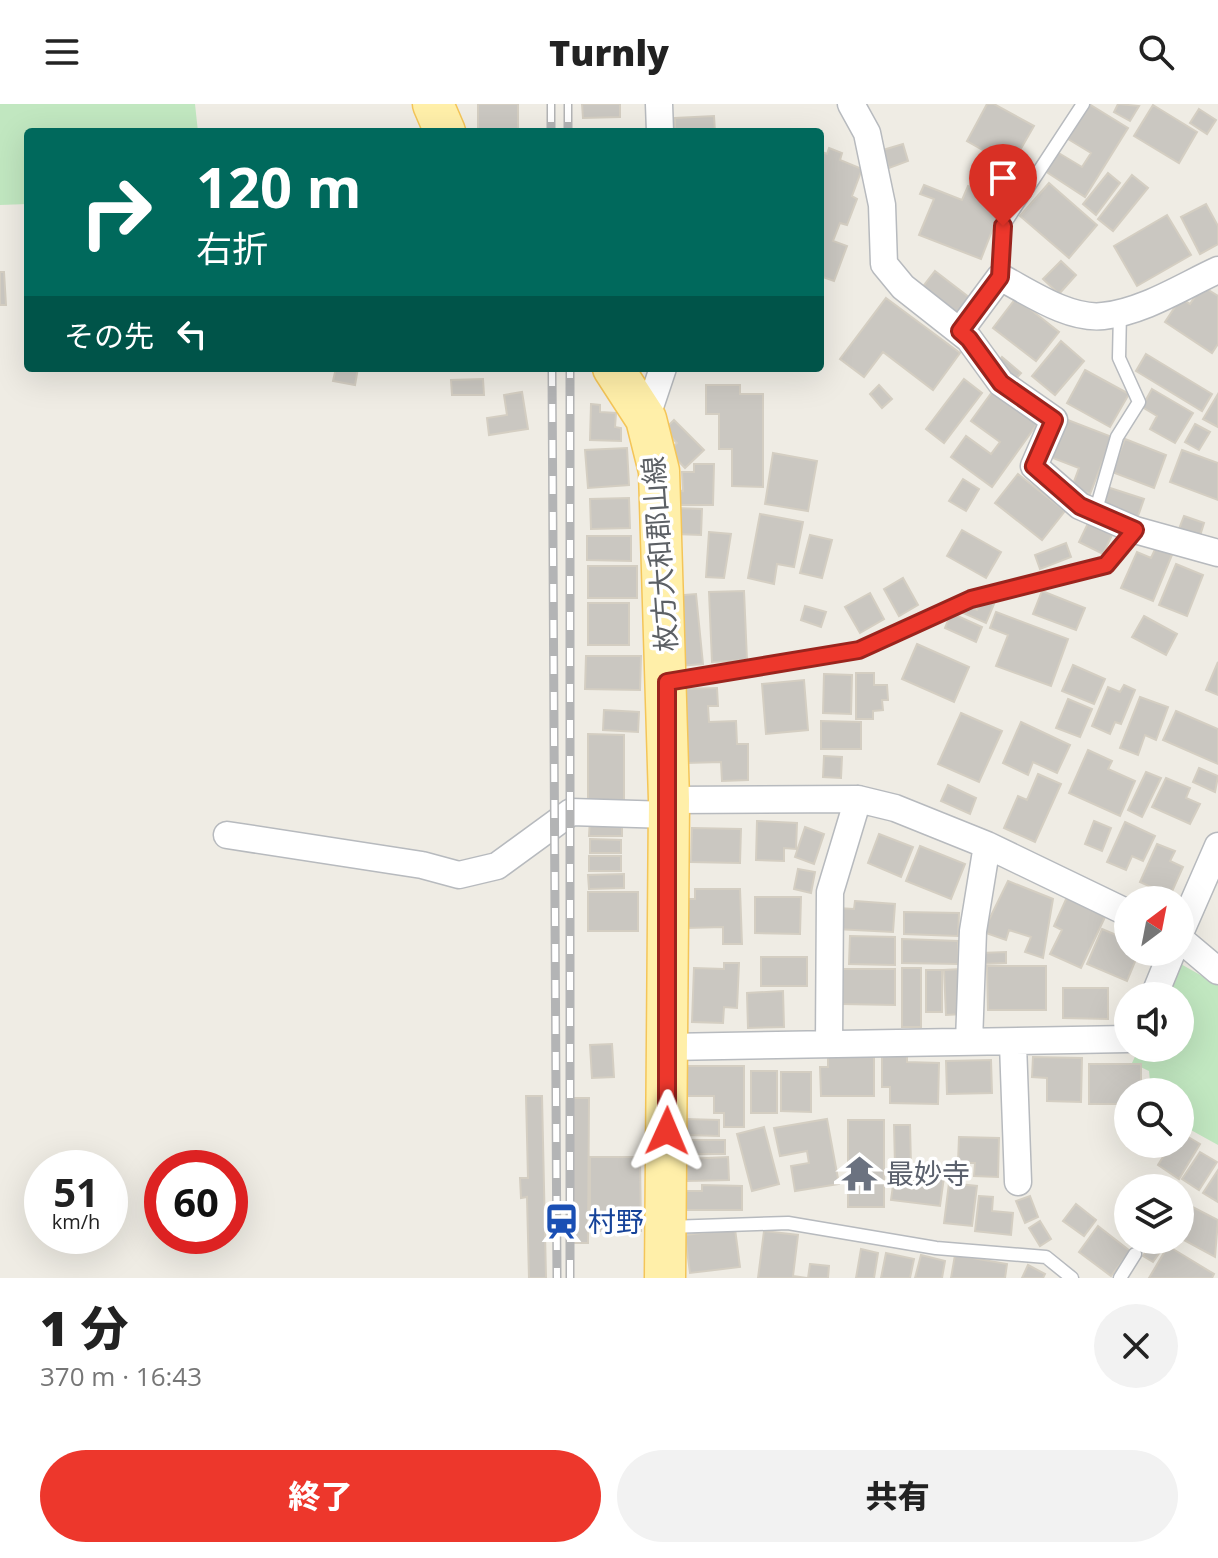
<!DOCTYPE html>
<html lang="ja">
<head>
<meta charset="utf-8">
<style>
  :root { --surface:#fff; --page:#f2f2f2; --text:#222; --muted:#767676; --accent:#ed372c }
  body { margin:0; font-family:"Open Sans","Noto Sans JP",sans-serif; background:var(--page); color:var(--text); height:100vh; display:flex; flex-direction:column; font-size:30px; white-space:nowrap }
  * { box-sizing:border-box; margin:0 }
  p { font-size:26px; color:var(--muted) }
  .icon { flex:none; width:44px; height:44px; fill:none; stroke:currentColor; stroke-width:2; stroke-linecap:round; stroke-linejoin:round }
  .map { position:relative; height:1174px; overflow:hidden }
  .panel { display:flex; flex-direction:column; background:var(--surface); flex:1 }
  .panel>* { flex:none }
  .banner { position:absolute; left:24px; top:24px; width:800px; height:244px; border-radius:8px; box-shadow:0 8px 32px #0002; background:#00695c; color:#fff; overflow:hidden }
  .needle { width:52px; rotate:32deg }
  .controls { position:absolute; left:1114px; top:782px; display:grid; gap:16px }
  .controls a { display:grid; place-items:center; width:80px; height:80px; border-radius:50%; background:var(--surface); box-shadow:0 8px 32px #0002; font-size:40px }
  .speed { position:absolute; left:24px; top:1046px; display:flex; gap:16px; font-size:40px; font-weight:700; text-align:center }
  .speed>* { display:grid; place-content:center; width:104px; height:104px; border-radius:50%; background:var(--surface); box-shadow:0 8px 32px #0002; line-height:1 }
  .speed small { font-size:20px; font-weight:400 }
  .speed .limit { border:12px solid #d22; background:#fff; color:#111 }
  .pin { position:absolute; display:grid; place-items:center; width:68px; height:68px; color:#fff; margin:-82px -34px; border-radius:50% 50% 50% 0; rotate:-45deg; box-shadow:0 0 8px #0007 }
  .pin .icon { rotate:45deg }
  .me { position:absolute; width:88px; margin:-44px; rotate:1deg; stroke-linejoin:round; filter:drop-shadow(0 0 6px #0008) }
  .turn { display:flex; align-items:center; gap:28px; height:168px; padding:0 40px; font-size:36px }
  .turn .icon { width:104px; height:104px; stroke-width:2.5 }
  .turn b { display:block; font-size:56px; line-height:68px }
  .then { display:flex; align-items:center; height:76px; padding:0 40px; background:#0003; gap:16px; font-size:30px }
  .round { display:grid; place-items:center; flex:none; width:84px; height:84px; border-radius:42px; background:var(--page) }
  .headline { display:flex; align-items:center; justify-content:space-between; height:136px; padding:0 40px }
  h1 { font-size:48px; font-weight:800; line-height:60px }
  .action { display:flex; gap:16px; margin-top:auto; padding:16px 40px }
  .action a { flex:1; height:92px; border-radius:48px; background:var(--accent); color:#fff; font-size:32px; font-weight:800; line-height:92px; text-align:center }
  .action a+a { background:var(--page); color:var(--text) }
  header { display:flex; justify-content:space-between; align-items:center; height:104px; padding:0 40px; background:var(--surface); font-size:36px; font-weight:800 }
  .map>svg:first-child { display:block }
</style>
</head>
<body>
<header><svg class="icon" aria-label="menu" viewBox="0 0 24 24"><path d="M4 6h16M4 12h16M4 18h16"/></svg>Turnly<svg class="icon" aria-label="search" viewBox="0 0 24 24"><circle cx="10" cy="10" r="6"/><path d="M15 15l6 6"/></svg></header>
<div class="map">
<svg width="1218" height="1174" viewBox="0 0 1218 1174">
  <rect width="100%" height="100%" fill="#efece4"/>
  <path fill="#c1e7c0" d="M0 0H195L198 28H28V100L0 101Z
    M1179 859 1218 881V1041L1180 1020V988H1151L1149 967 1132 959 1139 944H1180V892H1163Z"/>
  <path fill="#cac7c1" stroke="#d4cec2" stroke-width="2" d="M478 0H518V28H478Z
    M582 0H620V13L583 14Z
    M987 0H994L1034 22 1011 62 967 37Z
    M1089 0 1128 24 1085 93 1045 67 1057 48 1082 63 1091 49 1068 35Z
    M1118 0 1139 2 1130 17 1114 8Z
    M1153 1 1197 28 1179 59 1134 32Z
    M1199 5 1216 16 1207 30 1190 19Z
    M714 12 715 28H675V14Z
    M903 40 908 57 889 64 883 46Z
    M829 44 842 49 840 56 862 65 852 92 857 95 847 121 840 119 833 137 847 142 834 177 823 173 820 180V47L827 50Z
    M1108 69 1120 79 1096 111 1083 100Z
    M1132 71 1148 84 1113 127 1098 115Z
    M1049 79 1097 121 1069 154 1020 112Z
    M924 81 962 96 968 82 1004 96 981 155 919 131 934 95 920 90Z
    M1206 100 1218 122V140L1200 150 1181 113Z
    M1167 111 1191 151 1137 182 1114 142Z
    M1061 157 1076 171 1059 190 1043 175Z
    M935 167 970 194 956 212 921 185Z
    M0 168H4L6 201H0Z
    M1202 182 1218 192V240L1212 249 1165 218 1181 194 1190 200Z
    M886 194 960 249 933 286 883 248 864 273 840 255Z
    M1016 194 1059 228 1036 257 993 224Z
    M1061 237 1084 257 1055 291 1032 272Z
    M1146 250 1212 290 1202 307 1136 267Z
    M1002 253 1021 269 1013 278 995 262Z
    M336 264H358L355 281 333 277Z
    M1085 266 1129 290 1110 323 1067 299Z
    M483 275 484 291H452L451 276Z
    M964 275 982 289 944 339 926 325Z
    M706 281H740V290H763V383L732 382V345H719V310H706Z
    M879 281 892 295 882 304 870 290Z
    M995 284 1040 316 992 383 951 353 966 332 991 350 1000 338 971 317Z
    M1152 285 1193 309 1175 339 1150 325 1157 312 1142 303Z
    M522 288 528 325 489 331 487 314 507 311 504 291Z
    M1218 290V323L1203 315Z
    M591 300 600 301V308L616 309 615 323 621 324V337L590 336Z
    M1060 313 1112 333 1090 390 1072 383 1079 364 1045 351Z
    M674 316 704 346 685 364 669 347 677 339 664 326Z
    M1195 320 1210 328 1199 346 1185 338Z
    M1125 335 1166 351 1154 384 1112 368Z
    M627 344 629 381 588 384 585 346Z
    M1182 346 1218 359V396L1170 378Z
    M773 349 817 357 808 407 765 400Z
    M694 360H714L713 401H675V386L683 387 682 368H694Z
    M1018 370 1065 407 1042 436 995 399Z
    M963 375 979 385 966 407 949 397Z
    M1107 383 1144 395 1137 415 1101 403Z
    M629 394 630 424 591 425 590 395Z
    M675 404 702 405 701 431 675 430Z
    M760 410 803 418 794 463 777 460 774 480 748 474Z
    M1184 412 1204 419 1200 432 1179 425Z
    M1090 415 1114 427 1103 450 1079 438Z
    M962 426 1001 448 986 474 947 452Z
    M709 428 731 430 724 474 706 473Z
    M810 431 832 436 822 474 800 469Z
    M587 432H631V457L587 456Z
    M1066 439 1071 453 1040 465 1035 451Z
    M1158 439 1174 446 1153 497 1121 484 1137 448 1151 454Z
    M1176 460 1203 471 1187 512 1159 501Z
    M588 462H637V494H588Z
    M903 474 918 501 899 512 884 485Z
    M744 487 747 556 712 558 709 488Z
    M1042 487 1085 504 1076 526 1033 510Z
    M870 489 884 515 860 529 845 503Z
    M696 490 703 560 679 562 672 492Z
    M983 494 994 500 986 519 961 508 965 500 977 506Z
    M588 499H629V541H588Z
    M805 502 826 508 821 523 801 516Z
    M996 508 1068 535 1051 582 996 562 1008 531 990 524Z
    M951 509 982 523 976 538 945 524Z
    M1144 512 1177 530 1166 551 1132 533Z
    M917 540 969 563 954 598 902 575Z
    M586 552H641L640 586 585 585Z
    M1218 558V591L1206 586Z
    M1073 561 1105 575 1094 600 1062 587Z
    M856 569H874V581H887L888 596H882L883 606 873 607V615H856Z
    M824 570 852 571 851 610 823 609Z
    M804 576 808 626 766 630 762 580Z
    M1124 581 1135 586 1121 620 1115 618 1110 630 1092 622 1108 583 1120 588Z
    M717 584 718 602H708L709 618 736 617 737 640H748V676L722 677 721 658 686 659 685 585Z
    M1140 593 1168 603 1156 636 1145 631 1138 651 1120 644Z
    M1068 595 1092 605 1080 633 1056 624Z
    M604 606 639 608 638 628 603 626Z
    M1176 607 1218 625V660L1163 636Z
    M961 609 1002 627 979 678 938 660Z
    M821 617 861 618V645H821Z
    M1021 618 1070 641 1057 669 1033 658 1028 671 1003 659Z
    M588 630 624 631V699L588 698Z
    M1088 646 1112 657 1108 665 1135 677 1120 712 1069 689Z
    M824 652 842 653 841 674 823 673Z
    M1199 664 1218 672 1215 688 1193 678Z
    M1146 668 1161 674 1142 713 1128 706Z
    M1038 670 1061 680 1035 738 1004 724 1018 692 1027 696Z
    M1166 674 1190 684 1186 694 1200 700 1190 720 1152 703Z
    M948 681 976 694 970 710 941 697Z
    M590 715 622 716V732H589Z
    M757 717 797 719 796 745 784 744V757L756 756Z
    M1094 717 1111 724 1102 747 1085 740Z
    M1125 718 1155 732 1143 757 1132 752 1126 766 1107 758Z
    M805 723 824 730 814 760 795 753Z
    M692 724 741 725 740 759 691 758Z
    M879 730 913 743 901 773 868 759Z
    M590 735 621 736V749H590Z
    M1157 740 1175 747 1170 757 1183 763 1170 792 1140 778Z
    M920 742 965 760 951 795 906 777Z
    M589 752H621V767H589Z
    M798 765 815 768 811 789 794 785Z
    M624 770V784L589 785 588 771Z
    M1008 777 1053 795 1043 854 1025 848 1031 833 1009 826 1006 836 983 828Z
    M695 785H740L742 840H723V823L687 824V795H695Z
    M588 788H638V827H588Z
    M755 793H801L800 830 755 829Z
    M1067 793 1106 811 1081 864 1050 850 1062 826 1054 822Z
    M855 797 895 800 893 828 836 825 838 804 854 805Z
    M904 808 959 809 958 832 904 830Z
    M1102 825 1128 836V848H1139L1127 877 1087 860Z
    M850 832 895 833V861L849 860Z
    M902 835 958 837V860L902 859Z
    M1006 848V859L981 860V849Z
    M761 853H807V882H761Z
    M724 859H739L737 904 724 903 723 919 692 918 694 864 724 865Z
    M987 862H1046V906H988Z
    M902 864H921V923H902Z
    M843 865H895V901L843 900Z
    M961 865 963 910 946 911 944 866Z
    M926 866H942V908H926Z
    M1063 884H1108V915L1063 914Z
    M783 887 784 923 748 924 747 889Z
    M612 940 614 973 592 974 590 941Z
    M882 951H907V958L939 959 938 1000 890 999V983H882Z
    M828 953H874V992H821L820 963H828Z
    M1033 953 1082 954 1081 998 1047 997V974L1032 973Z
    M991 956 992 989 947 990 946 957Z
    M1089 960H1141V988H1128V1000H1089Z
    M685 962H744V1023H724V1009H714V992H685Z
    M751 967H777V1009H751Z
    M781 968H811V1008L781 1007Z
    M526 992H542L546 1174H529L527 1093 521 1094 520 1074H528Z
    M573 994H589L588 1139H573Z
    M685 1015 719 1016V1032L685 1031Z
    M827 1015 839 1080 795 1087 791 1062 809 1059 807 1047 780 1052 774 1024Z
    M848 1016H884V1103H848Z
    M894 1021H910L911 1062H895Z
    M764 1023 779 1080 752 1087 737 1030Z
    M1180 1028 1200 1040 1179 1075 1158 1061 1171 1040H1180Z
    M959 1033 999 1034 998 1073 974 1072 975 1059H958Z
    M687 1036H725V1050H687Z
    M1200 1048 1217 1058 1199 1086 1182 1075Z
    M590 1053H640L641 1127H590Z
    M728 1053 729 1076 687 1077 686 1055Z
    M1218 1066V1098L1203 1089Z
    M895 1067 944 1073 940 1102 891 1096Z
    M949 1079 977 1082 972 1122 944 1119Z
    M702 1081 742 1082V1106H684V1087H702Z
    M979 1092 993 1093 992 1107 1013 1109 1011 1131 975 1127Z
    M1030 1092 1038 1113 1025 1119 1016 1097Z
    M1181 1097 1218 1116 1215 1153 1180 1134Z
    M1076 1100 1096 1116 1084 1132 1063 1117Z
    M1040 1117 1051 1135 1040 1142 1029 1124Z
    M1098 1122 1130 1147 1111 1172 1079 1148Z
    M735 1125 740 1163 690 1169 685 1131Z
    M764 1127 798 1131 793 1172 807 1174H758Z
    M1154 1136 1165 1141 1153 1158 1143 1152Z
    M1168 1142 1214 1170 1212 1174H1149Z
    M861 1145 878 1149 874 1174H856Z
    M886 1149 914 1155 910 1174H881Z
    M921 1151 945 1157 942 1174H915Z
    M955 1151 1007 1160 1005 1174H951Z
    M810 1160 829 1162 828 1174H808Z
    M1028 1161 1045 1170 1043 1174H1022Z"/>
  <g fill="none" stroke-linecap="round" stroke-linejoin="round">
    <defs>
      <path id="lane" d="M1000 173 1003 122 1083 0
        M1095 409 1117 333 1139 298 1119 254 1120 208
        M673 577 859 546 971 495 1106 461 1135 426
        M669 1123 788 1119 936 1144 1046 1153 1072 1174
        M1120 1174 1135 1150"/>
      <path id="street" d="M659 0 660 28
        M851 0 867 29 882 101 884 160 903 183 969 235 1001 279 1054 316 1034 362 1080 402 1135 426 1218 449
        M960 227 1000 173C1029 188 1069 216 1103 212 1143 208 1183 182 1218 166
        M646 315 663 264
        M669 696 858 695 895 704 987 741 1128 809
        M227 731 422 761 459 771 497 762 571 708 669 711
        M1180 829 1218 742
        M1180 835 1218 867
        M1154 892 1172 848
        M969 938 973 827 987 741
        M829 940 830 788 858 695
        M1013 940 1018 1078
        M668 943 1128 935"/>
      <path id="primary" d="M433 0 445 28
        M613 264 646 315 659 367 669 696 665 1174"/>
    </defs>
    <use href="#lane" stroke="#b7babe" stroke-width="15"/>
    <use href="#street" stroke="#b7babe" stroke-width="29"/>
    <use href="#primary" stroke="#f4c558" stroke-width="43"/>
    <use href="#lane" stroke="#fff" stroke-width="12"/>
    <use href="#street" stroke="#fff" stroke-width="26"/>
    <use href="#primary" stroke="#ffefa9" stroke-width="40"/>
    <defs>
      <path id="rail" d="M551 0V28
        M568 0V28
        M552 264 557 1174
        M570 1174V264"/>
    </defs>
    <use href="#rail" stroke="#b3b4b5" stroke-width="9"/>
    <use href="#rail" stroke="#fff" stroke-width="6" stroke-dasharray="18" stroke-linecap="butt"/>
  </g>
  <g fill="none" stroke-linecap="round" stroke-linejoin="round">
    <defs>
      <path id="route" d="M667 1027V578L859 546 971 495 1106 461 1135 426 1080 402 1034 362 1054 316 1001 279 969 235 960 227 1000 173 1003 122"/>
    </defs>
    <use href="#route" stroke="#9a241d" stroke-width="20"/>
    <use href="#route" stroke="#ed372c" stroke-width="14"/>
  </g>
  <defs>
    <symbol id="temple-bare" viewBox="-9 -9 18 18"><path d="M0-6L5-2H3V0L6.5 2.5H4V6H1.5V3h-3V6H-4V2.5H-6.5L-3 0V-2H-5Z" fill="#6b7280" stroke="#fff" stroke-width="2.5" paint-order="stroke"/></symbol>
    <symbol id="station-bare" viewBox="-9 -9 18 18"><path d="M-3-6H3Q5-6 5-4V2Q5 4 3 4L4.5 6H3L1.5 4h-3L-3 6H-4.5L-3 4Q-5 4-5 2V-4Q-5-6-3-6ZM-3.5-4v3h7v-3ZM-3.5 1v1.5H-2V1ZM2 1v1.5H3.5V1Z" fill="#1a4fb4" stroke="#fff" stroke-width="2.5" paint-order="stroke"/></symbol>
  </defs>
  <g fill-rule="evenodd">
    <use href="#temple-bare" x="834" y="1044" width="51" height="51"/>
    <use href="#station-bare" x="536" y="1092" width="51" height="51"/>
  </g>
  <g text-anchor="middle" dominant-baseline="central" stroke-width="7" stroke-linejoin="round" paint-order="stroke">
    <g font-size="28" fill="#5c6065" stroke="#fff">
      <text transform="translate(659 450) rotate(-94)">枚方大和郡山線</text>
    </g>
    <g font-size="28" fill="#5b616d" stroke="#fff" text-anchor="start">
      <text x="886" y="1069">最妙寺</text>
    </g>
    <g font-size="28" fill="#164399" stroke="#fff" text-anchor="start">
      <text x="588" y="1117">村野</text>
    </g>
  </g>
</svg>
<div class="controls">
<a><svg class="needle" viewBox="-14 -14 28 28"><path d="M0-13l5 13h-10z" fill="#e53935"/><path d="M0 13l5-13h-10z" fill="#767676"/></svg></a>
<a><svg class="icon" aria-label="sound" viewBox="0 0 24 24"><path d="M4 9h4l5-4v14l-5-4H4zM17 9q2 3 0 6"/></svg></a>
<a><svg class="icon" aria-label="search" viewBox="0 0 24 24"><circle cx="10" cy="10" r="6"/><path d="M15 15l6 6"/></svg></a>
<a><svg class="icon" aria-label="layers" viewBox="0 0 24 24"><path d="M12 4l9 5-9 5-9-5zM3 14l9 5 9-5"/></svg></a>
</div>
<div class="speed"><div>51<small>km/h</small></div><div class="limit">60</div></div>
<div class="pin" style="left:1003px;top:122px;background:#d93025"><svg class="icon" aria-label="arrive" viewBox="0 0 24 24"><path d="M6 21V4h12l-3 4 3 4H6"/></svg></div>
<svg class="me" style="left:667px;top:1027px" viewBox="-20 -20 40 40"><path d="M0-17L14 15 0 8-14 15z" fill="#ed372c" stroke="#fff" stroke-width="4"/></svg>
<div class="banner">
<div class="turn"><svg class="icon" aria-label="right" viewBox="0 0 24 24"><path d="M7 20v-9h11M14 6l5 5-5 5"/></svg><div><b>120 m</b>右折</div></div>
<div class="then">その先<svg class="icon" aria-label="left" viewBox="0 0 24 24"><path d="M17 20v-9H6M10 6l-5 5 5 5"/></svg></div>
</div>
</div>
<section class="panel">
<div class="headline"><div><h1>1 分</h1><p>370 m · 16:43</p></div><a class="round"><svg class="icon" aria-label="close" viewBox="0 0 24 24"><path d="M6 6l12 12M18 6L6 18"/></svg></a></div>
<div class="action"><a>終了</a><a>共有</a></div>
</section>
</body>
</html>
